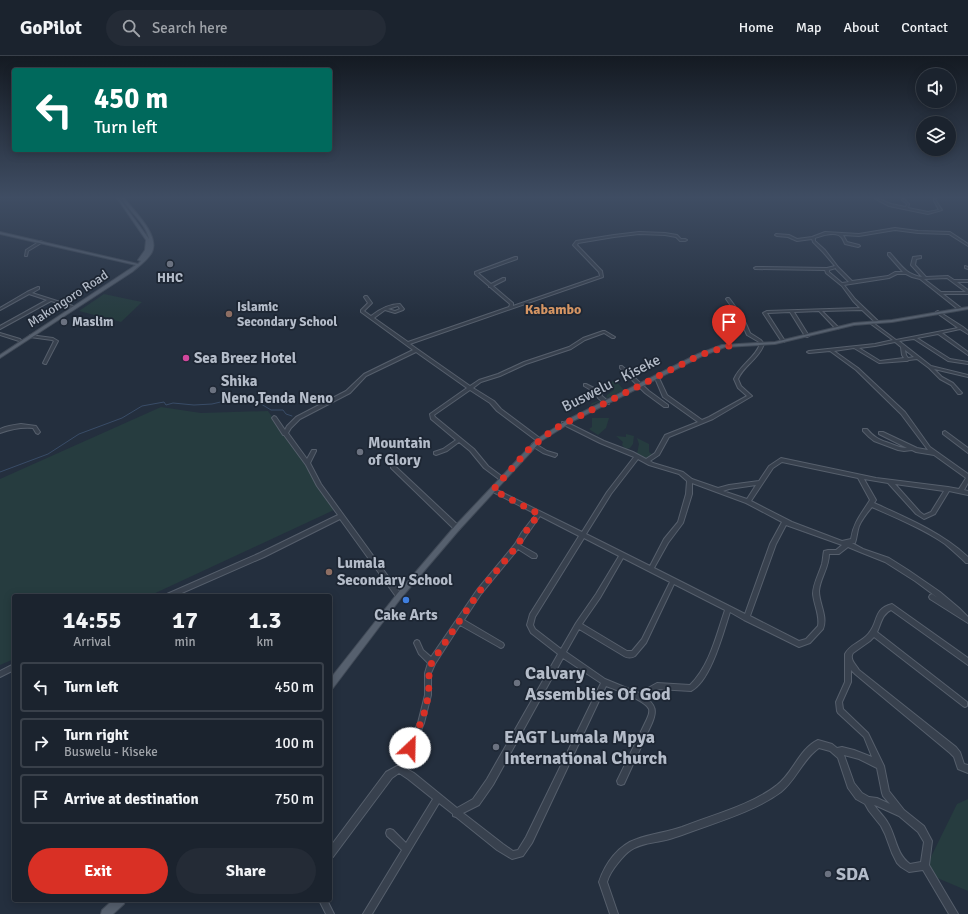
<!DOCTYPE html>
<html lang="en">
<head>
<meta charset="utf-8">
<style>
  :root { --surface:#1b232e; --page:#242b36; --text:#f1f3f6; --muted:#a0a4aa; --line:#39404a; --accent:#d93025 }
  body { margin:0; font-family:Signika,sans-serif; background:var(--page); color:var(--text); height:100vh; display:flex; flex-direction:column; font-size:15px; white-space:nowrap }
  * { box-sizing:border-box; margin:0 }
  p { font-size:13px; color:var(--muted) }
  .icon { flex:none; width:22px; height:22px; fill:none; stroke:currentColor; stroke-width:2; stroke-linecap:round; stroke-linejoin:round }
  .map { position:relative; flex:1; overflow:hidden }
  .sheet { position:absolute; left:12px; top:538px; width:320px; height:308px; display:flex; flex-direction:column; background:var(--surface); border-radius:4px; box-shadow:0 2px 10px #0003,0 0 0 1px var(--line) }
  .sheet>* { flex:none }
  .guide { position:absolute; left:12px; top:12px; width:320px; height:84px; border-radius:4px; box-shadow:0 2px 10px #0003,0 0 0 1px var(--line); background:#00695c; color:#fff; overflow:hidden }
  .buttons { position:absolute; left:916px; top:12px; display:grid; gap:8px }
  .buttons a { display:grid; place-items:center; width:40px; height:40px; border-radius:50%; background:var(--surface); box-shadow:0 2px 10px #0003,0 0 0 1px var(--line); font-size:20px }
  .pin { position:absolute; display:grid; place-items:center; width:34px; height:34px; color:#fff; margin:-41px -17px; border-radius:50% 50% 50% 0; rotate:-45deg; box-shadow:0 0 4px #0007 }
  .pin .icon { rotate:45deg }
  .me { position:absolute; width:44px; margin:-22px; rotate:24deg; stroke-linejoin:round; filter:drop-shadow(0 0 3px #0008) }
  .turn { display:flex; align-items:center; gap:14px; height:84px; padding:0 16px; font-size:18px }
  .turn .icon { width:52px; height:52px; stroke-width:2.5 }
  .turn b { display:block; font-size:28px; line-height:34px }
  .eta { display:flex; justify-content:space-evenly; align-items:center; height:68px; text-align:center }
  .eta b { font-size:24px; font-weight:800; line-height:28px }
  .primary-button { display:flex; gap:8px; margin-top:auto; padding:8px 16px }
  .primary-button a { flex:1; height:46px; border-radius:24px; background:var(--accent); color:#fff; font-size:16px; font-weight:800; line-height:46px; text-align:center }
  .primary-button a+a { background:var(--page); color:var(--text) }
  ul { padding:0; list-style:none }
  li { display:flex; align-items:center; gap:12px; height:50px; margin:0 8px 6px; padding:0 8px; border:2px solid var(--line); border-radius:4px }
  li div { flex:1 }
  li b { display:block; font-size:15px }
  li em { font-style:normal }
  header { display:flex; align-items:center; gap:24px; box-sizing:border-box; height:56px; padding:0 20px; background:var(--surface); border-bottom:1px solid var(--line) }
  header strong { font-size:19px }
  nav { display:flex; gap:22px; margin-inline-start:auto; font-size:14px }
  .search { width:280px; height:36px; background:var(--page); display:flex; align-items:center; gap:10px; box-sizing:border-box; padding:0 14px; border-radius:22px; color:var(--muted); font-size:15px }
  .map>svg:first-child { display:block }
</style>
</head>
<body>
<header>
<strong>GoPilot</strong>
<div class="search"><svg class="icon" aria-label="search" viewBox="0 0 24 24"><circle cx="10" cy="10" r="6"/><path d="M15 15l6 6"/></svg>Search here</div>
<nav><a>Home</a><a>Map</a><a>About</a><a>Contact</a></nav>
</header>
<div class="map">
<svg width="968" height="858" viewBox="0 0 968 858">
  <rect width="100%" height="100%" fill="#242f3e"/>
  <path fill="#263c3f" d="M104 238 142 246 121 266 79 255Z
    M615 324 624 334 590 350 592 347 606 342 607 339 614 334 608 328Z
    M161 351 201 357 268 355 305 408 334 454 149 540H14V603L0 609V423Z
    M592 362H609L606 372 598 379 589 373 592 371Z
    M626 378 634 380 633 388 630 392 626 393 622 389 623 386 616 380 626 381Z
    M637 382 649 388V396L653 399 647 404 637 398 639 388Z
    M968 743V835L935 821 928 807 957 748Z"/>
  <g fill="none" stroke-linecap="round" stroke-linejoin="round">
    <path stroke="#394c67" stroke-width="1" d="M0 416 48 398 79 378 122 362 142 350 164 346 166 349 173 347 194 349 212 348 229 344 253 343 271 354H283L286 358 292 360"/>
    <defs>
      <path id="minor" d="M874 142H876L891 148 906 151 907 148 902 144 904 143 909 148 908 152 928 156 939 154 934 145V142H936V145L942 154 928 158 889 150Z
        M895 172 918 175 950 176 968 188V190L949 178 918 177 895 174 859 180 843 179 847 186 859 189 860 190 858 191 845 188C844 186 843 183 842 182 837 174 821 180 815 182V185L825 194 838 211 852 225 888 220 895 216H903L888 199V197H890C901 209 905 218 922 221L911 209 913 201 921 200V202L916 203 915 209 926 221 948 220 954 224H968V226H957L968 234V238H943L961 252V254H959L920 223 912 221 906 218H897L889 222 844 229 855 243 878 265V267H876L862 254 822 255 839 272 837 273H836L819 255 794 256 809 280 807 281 805 280 790 256 768 257H767L785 285 784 286H782L763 257 767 255 860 252 853 245 842 230 826 217 825 214 755 213 754 212 756 211 827 212 835 210 823 196 813 186 812 183 797 185 788 181 777 180 775 179 776 178 789 179 797 183 812 181 825 176 859 178ZM836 212V213L849 226 842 227 829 216V214ZM947 222 966 236H941L924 223Z
        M639 176 665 177 677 179 681 183H685L687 184 685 185H680L676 181 665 179 639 178 614 181 578 187 577 189 602 215 603 221 410 288 470 330 479 324 498 318 524 306 569 291 583 282 603 275H605L615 281 614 282H612L604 277 585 284 571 293 526 308 500 320 481 326 473 332 494 345 501 353 541 383V385H537L497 355 490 347 470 334 434 359 435 361 474 393 488 410 504 422V424H500L484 412 470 395 459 386 447 395 436 399 434 398V396L443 393 456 384 431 363 430 358 467 332 416 296 366 320 350 337 300 363 291 372 288 377 307 403 312 394H316V395L310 407 321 428 401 538 402 540 401 542 399 543 397 542 340 463 264 501 175 540H166L167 538 260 497 338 459 317 430 306 409 284 379H283L272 362 274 360 276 361 285 374 287 370 296 361 346 335 364 318 413 294 361 256V254L368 247 364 241 365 240H367L372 247 364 255 371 260C380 253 389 248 400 248L404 253 403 254 395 257 385 254 374 262 408 286 509 251 510 248 490 231H489V230L475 218V216L515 201H517V203L478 217 491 228 503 222H505V224L493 230 513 247V250L600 220 599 216 574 190 573 189 576 185 614 179ZM398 250 400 253 395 255 388 253Z
        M40 185 43 186 28 195 27 200H25L26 194Z
        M965 210 968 211V213L965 212Z
        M38 231H39V233L32 237 73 250 71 251 51 245 0 273V270L47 244 29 238 0 254V252L27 236Z
        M727 242H729L743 261 750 277 761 284 764 288C759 303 744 309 738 323L741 330 752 340 713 363 669 381 659 399 650 405 653 407 683 416 692 423 718 432 729 429 759 425 769 410 781 402 876 422 948 431 959 433 966 422 934 399 916 396 912 394 904 395 898 394 874 385 869 381 863 375V373H867C876 384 882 384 894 389 899 391 902 392 907 392L879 378V376H883L917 392 928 394 901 358 856 314 830 295 809 297 807 296 809 295 875 288 893 284 871 268 870 267 872 266 896 284 958 272 937 257 936 256 938 255 963 271 968 275V278L960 273 942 277 968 296V299L938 278 917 282 950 303 968 306V308L948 305 914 283 899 285 931 310 968 319V321L934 313 942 321 953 327 962 337 960 338H958L951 329 940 323 929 312 917 303 909 304 907 305H905L879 307 854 292 834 295 858 312 905 356 930 391 968 418V427L964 434 968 435V439L949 435 935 458 924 463 916 458 888 427 864 423 876 444 874 447C907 462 941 476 968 501V507H966C959 500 952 494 945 488 922 472 896 462 872 451 867 457 862 463 859 470 857 476 857 481 855 487H852L863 493 889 502 908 514 940 536 959 552 968 561V567L930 543 929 541 930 539 932 538 938 542 915 525 885 506 860 496 848 491 839 498H829C829 512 820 522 819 535 819 548 828 560 823 573L810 587 799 591 744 564 730 556C723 577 711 625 691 635L658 633 645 641C656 649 657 655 652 667L624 728 621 729 618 728 617 725 647 663C648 660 650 657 649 653 645 644 616 634 606 630L532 787 523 800 512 803 497 794 456 761 453 760V758L439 747 372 858H363L402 794 387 780 386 777 387 774 390 773 393 774 406 787 433 743 408 723 399 717 392 722 333 801 330 802V791L386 716 399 709 418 667 425 639V617L428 607 419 598 414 587 415 585 417 584 419 585 423 594 431 601 477 534 515 488 522 476 536 458 491 435 490 434 491 433H495L582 476 607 436 634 401 600 387 562 368V366H566L604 385 633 396 646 403 655 397 665 379 698 366 663 341 655 322 656 321H657L659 322 667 339 702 364 709 361 747 340 738 332 734 323C740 309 755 302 760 288L759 286 747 279 739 261 726 243ZM895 286 901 291 902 299 904 302 880 305 859 292 875 290ZM905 294 914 301 908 302 906 299ZM638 403 649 409 679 418 687 425 686 438 678 466 664 483 650 510 586 478 611 438ZM782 406 858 422 870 444C862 457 853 467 851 483L842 485 792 466 751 445 773 412ZM692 427 746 447 782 466 770 488 745 558 654 512 668 487 683 467 692 438ZM895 428 944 435 931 456 924 459 920 456ZM756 429 747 443 723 435 729 433ZM540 460 579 480 530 558 527 569 531 577 558 598 487 723 473 743 457 752 414 717 405 712 424 667 431 639V617L435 608 460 569 499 591 501 592 503 591 504 589 503 587 464 564 481 538 518 493 532 502H536L537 500 536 498 520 489 526 480ZM786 469 842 489 836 494H828L824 495C823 499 823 504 822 508 819 518 813 528 813 538 814 549 820 559 818 570L806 583 799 585 750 560 776 488ZM584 482 619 500 596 538 576 567 561 593 535 573 533 569 535 561ZM623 502 670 526 642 583 632 595H627L582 568 600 542ZM674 528 725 554C716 580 710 609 690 629L657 627 639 637 605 623 566 596 579 573 624 600C627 602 632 602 635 600L646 587ZM563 602 601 627 526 781 518 794 513 795 503 788 463 757 479 749 493 729Z
        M0 277 20 283 21 284 19 285 0 279Z
        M30 279 53 282 58 285 46 308H45L43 307 54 285 52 284 30 281Z
        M620 310H622L649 335 668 349V351H664L645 337 620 312Z
        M584 328H586L600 335 602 340 609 346V348H605L598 342 596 337 584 330Z
        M21 368 36 370 40 376 38 378 36 377 33 372C21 371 11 373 0 377V373C7 370 13 369 21 368Z
        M945 375 968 392V397L943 378V376Z
        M534 387 547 395 557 398V399L555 401 543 397 532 390V388Z
        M393 409 395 410 459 470 460 472 459 474H455L391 412V410Z
        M892 548 968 602V609L891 554C882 558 881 568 877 576L967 646V650L965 651 963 650 874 581 870 585 853 597C849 603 856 609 859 614L956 691 960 696 964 708 968 709V717L958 713 954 701 950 697 855 618 851 614V626L842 646 843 653 868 677 884 710 889 735 904 754 924 770 932 785 929 809 958 858H949L923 814 909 816 901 811 897 807 892 797 885 778 881 770 869 755 865 748 856 743 848 732 838 702 830 695 819 692C803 703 796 724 781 736 754 756 713 767 682 779 675 781 668 784 661 785 651 787 640 788 631 794 626 797 622 802 618 807 613 813 609 819 607 826L618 858H610L599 826C605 808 618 789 637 783 651 778 667 776 682 771 712 759 752 749 777 729 793 717 799 693 818 684L832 688 837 692 842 691 854 694 872 701 864 681 838 657 837 655 836 646 845 626V598C850 588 862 586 869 577 879 565 873 553 892 548ZM844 699 859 703 877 712 882 737 883 740 890 748 877 742 869 741 862 737 854 727ZM874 749 877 750 899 760 918 776 924 786 921 806 910 808C896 798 896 780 888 767 884 760 878 755 874 749Z
        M14 608V614L0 621V615Z
        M319 844H327L334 858H326Z"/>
      <path id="major" d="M117 142H119L149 183C146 167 129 156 122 142H124C134 155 160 179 152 196 148 204 139 210 132 216L0 302V299L136 209 0 178V176L138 208 141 205 138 204 145 194 146 184Z
        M968 251V253L892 266 854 269 775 288 725 291 702 300 573 365 541 385 459 474 401 542 333 632 330 633V623L397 538 455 470 537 383 569 363 698 298 722 289 775 286 854 267 892 264Z
        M113 844H125L124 848 113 858H101L102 854Z"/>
    </defs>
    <use href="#minor" stroke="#565f6c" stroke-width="2"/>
    <use href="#major" stroke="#414a57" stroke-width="2"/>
    <use href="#minor" fill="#38414e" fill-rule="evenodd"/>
    <use href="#major" fill="#56606e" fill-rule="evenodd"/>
  </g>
  <linearGradient id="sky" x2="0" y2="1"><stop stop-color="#141a22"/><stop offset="0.54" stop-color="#3f4d63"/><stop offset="1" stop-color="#3f4d63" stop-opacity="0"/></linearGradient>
  <rect width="968" height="262" fill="url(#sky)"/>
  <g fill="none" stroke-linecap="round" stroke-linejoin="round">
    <path stroke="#d93025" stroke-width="7" stroke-dasharray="0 12.6" d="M410 692C417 675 426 658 428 639 430 627 427 618 432 606L479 536 517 490 524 478 539 458 493 434 528 394 554 373 700 299 729 290"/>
  </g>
  <g fill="#6b7280" stroke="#1d2633" stroke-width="1.5">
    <circle cx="170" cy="208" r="4"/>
    <circle cx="64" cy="266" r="4"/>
    <circle cx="213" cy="334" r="4"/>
    <circle cx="360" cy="396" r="4"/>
    <circle cx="517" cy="627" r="4"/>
    <circle cx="496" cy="691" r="4"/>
    <circle cx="828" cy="818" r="4"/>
  </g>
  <g fill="#8d6e63" stroke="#1d2633" stroke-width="1.5">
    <circle cx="229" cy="258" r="4"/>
    <circle cx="329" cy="516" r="4"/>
  </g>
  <circle fill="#d1479c" stroke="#1d2633" stroke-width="1.5" cx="186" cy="302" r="4"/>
  <circle fill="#3f7fe0" stroke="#1d2633" stroke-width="1.5" cx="406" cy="544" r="4"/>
  <g text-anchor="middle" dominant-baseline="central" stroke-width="3.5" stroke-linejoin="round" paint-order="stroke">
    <g font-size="13" font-weight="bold" fill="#b4bcc9" stroke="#1d2633" text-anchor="start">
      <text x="170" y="222" text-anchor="middle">HHC</text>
      <text x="237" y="251">Islamic<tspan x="237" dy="15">Secondary School</tspan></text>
      <text x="72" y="266">Maslim</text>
    </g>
    <g font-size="13" fill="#b4bcc9" stroke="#1d2633">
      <text transform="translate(68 243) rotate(-33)">Makongoro Road</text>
    </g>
    <g font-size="14" font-weight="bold" fill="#d59563" stroke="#1d2633">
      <text x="553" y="253">Kabambo</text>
    </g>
    <g font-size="15" font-weight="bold" fill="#b4bcc9" stroke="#1d2633" text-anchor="start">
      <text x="194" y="302">Sea Breez Hotel</text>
      <text x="221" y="325">Shika<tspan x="221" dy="17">Neno,Tenda Neno</tspan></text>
      <text x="368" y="387">Mountain<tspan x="368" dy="17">of Glory</tspan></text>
      <text x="337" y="507">Lumala<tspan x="337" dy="17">Secondary School</tspan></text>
      <text x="406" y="559" text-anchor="middle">Cake Arts</text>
    </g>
    <g font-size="15" fill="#b4bcc9" stroke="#1d2633">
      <text transform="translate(611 327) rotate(-27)">Buswelu - Kiseke</text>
    </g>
    <g font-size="18" font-weight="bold" fill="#b4bcc9" stroke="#1d2633" text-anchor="start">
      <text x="525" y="617">Calvary<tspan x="525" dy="21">Assemblies Of God</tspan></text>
      <text x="504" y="681">EAGT Lumala Mpya<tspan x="504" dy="21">International Church</tspan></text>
      <text x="836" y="818">SDA</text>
    </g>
  </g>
</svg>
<div class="buttons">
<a><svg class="icon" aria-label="sound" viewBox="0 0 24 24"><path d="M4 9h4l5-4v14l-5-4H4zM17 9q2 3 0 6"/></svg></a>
<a><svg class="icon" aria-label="layers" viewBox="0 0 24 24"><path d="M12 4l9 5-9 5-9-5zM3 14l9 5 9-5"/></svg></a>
</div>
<div class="pin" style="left:729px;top:290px;background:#d93025"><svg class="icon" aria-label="arrive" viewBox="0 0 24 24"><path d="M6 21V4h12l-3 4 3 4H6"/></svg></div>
<svg class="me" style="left:410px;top:692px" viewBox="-20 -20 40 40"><circle r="19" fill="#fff"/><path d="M0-13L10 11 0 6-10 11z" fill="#d93025"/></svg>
<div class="guide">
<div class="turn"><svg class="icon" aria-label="left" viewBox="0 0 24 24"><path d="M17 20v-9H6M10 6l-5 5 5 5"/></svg><div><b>450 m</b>Turn left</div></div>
</div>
<section class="sheet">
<div class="eta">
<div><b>14:55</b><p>Arrival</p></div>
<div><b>17</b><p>min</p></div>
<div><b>1.3</b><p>km</p></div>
</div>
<ul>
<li><svg class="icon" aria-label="left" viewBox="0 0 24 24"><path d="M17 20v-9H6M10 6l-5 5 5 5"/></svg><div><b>Turn left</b></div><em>450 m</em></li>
<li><svg class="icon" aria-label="right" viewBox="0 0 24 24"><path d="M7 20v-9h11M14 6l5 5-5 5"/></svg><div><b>Turn right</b><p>Buswelu - Kiseke</p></div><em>100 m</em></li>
<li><svg class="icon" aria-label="arrive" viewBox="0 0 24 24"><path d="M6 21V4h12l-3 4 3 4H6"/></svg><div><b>Arrive at destination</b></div><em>750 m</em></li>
</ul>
<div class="primary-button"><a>Exit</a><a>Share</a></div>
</section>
</div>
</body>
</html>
